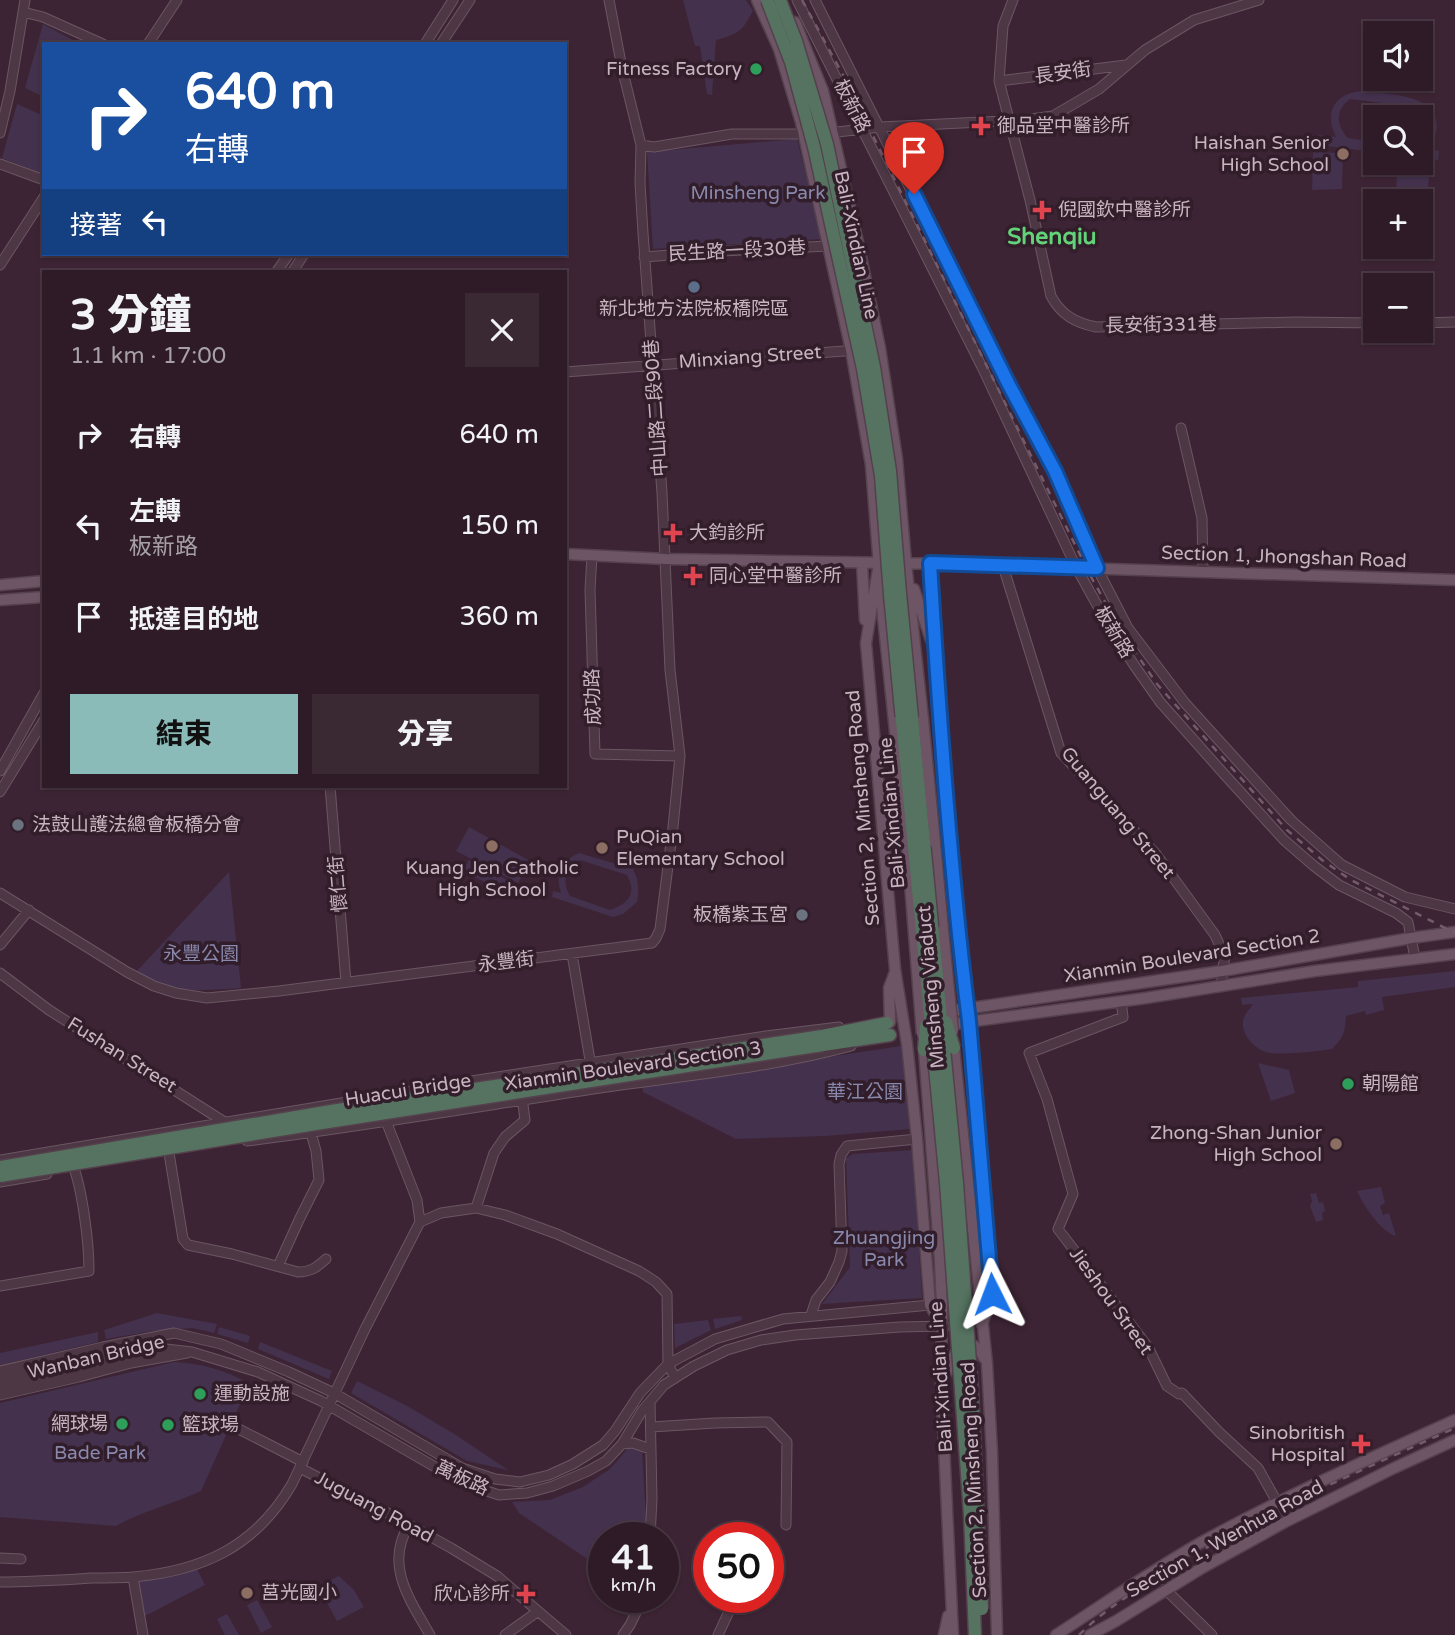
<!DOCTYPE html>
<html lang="zh-TW">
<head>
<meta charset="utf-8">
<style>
  :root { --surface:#2e1b27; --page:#3a2833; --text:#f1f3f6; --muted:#a7a1a7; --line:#493944; --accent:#8bbbb9 }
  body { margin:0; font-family:"Varela Round","Noto Sans TC",sans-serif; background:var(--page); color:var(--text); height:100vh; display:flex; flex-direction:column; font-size:26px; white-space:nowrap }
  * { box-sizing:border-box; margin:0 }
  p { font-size:23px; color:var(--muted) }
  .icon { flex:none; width:38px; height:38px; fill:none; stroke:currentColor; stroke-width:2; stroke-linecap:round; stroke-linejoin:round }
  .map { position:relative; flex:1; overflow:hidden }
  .side { position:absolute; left:42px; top:270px; width:525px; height:518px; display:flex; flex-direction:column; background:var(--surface); border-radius:0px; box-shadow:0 2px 5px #0004,0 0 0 2px var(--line) }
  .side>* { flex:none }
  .banner { position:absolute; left:42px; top:42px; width:525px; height:214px; border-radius:0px; box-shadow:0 2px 5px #0004,0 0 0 2px var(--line); background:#1a4fa0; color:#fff; overflow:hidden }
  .buttons { position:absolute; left:1363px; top:21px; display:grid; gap:14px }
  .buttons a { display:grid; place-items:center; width:70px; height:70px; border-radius:0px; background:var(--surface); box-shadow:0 2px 5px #0004,0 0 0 2px var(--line); font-size:35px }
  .speed { position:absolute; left:588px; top:1522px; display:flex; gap:14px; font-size:35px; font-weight:700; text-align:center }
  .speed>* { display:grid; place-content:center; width:91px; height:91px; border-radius:50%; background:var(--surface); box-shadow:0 2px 5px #0004,0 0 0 2px var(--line); line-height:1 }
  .speed small { font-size:18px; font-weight:400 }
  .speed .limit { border:10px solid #d22; background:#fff; color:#111 }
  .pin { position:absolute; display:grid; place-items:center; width:60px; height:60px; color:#fff; margin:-72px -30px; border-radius:50% 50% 50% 0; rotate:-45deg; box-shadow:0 0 7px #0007 }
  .pin .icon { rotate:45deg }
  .me { position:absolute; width:77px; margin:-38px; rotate:357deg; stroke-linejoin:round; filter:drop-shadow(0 0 5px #0008) }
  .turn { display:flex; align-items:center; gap:24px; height:147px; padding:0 28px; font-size:32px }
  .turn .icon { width:91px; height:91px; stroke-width:2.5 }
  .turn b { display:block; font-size:49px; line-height:60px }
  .then { display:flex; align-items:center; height:66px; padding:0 28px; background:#0003; gap:14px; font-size:26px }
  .round { display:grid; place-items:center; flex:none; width:74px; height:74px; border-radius:0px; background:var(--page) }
  .overview { display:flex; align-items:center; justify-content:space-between; height:119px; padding:0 28px }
  h1 { font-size:42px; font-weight:800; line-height:52px }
  .action { display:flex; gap:14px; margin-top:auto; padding:14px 28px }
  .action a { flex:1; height:80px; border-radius:0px; background:var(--accent); color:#111; font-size:28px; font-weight:800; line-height:80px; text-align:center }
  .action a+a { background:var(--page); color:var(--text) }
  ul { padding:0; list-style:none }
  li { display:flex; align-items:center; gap:21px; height:91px; padding:0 28px }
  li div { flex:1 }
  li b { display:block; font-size:26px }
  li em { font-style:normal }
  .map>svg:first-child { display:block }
</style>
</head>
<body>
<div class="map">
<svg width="1455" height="1635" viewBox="0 0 1455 1635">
  <rect width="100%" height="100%" fill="#3d2434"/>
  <path fill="#43314d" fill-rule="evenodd" d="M683 0H746L753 11C742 31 739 34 716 40L712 95 707 94 700 46H695Z
    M43 24 80 44H44V97L25 88Z
    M1363 91C1384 94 1431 94 1436 119 1439 132 1434 140 1427 149L1439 151 1438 160 1421 158V142L1431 130C1431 119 1424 112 1415 107L1350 99C1335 110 1336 125 1348 138L1375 142V152L1318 145 1319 135 1336 137C1323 112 1336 92 1363 91Z
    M17 104 44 116V175L2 158Z
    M797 139 822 239 653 249 647 152Z
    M1313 152 1343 153 1342 189 1312 190Z
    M1397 173 1429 176 1427 200 1396 196Z
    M469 827 530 861 518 883 456 851Z
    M579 853 633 869C639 880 639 890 637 902L623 914 613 917 552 897 553 891 561 893C555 874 560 861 579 853ZM580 860 627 875C637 894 629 903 610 910L570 896C561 881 566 868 580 860Z
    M469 860 517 885 511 896 463 871Z
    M229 872 241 988C213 990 183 993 156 983 149 980 142 975 136 972Z
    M1455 971V987L1382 997 1384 1010 1366 1015 1365 1011 1346 1016C1345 1032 1344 1037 1332 1049 1319 1051 1284 1055 1271 1053 1258 1052 1242 1037 1243 1023 1243 1015 1249 1010 1253 1004L1242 1005 1241 998 1358 987V981Z
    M901 1046 910 1129 825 1136 736 1139 643 1092 642 1085Z
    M1258 1063 1289 1070 1295 1093 1271 1101Z
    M913 1150 922 1298 822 1304 850 1267 846 1158 853 1154Z
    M1381 1187 1385 1203 1380 1206 1383 1215 1389 1213 1396 1236C1381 1232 1363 1205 1357 1191Z
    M1316 1193 1319 1203 1323 1202 1325 1211 1322 1213 1323 1220 1316 1222 1310 1206 1312 1201 1310 1194Z
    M157 1313 217 1324 214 1333 192 1328 153 1331 106 1339 104 1330Z
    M741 1316 742 1320 715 1329 713 1319Z
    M708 1320 711 1330 675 1348 674 1324Z
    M219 1327 250 1336 248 1343 217 1334Z
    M98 1332V1342L0 1365V1353Z
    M260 1342 332 1371 329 1379 258 1349Z
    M174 1362C201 1363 226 1370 249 1384L201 1491C174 1504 142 1511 116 1526L0 1517V1403Z
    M357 1381 409 1407 456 1435 508 1470 467 1461 351 1393Z
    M630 1446 642 1449 646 1520 645 1538H604V1570L519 1513 512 1502 550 1500 583 1487 610 1469Z
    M197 1569 205 1585 143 1617 136 1579Z
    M339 1576 354 1590 364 1607 337 1621 318 1586Z
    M257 1600 272 1627 261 1633 247 1605Z
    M227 1614 239 1635H225L217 1619Z"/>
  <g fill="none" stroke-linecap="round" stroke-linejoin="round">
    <defs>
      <path id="minor" d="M797 0 983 369 1076 567 1106 621 1134 665 1160 702 1224 774 1284 840 1314 866 1339 885 1396 913 1408 922 1415 958
        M815 0 1009 385 1055 471 1097 568 1128 628 1185 703 1291 820 1342 865 1405 897 1455 909
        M1013 0 1003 26 999 81 1030 200 1051 296C1061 315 1076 323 1096 327L1295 322 1376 323
        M23 12 43 17 103 44
        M148 44 177 0
        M425 44 453 0
        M441 44 470 0
        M999 81 1126 65
        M0 133 10 91 25 0
        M829 133 880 127 1023 120 1053 116 1099 89 1145 50 1194 20 1259 0
        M641 145 654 147 732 134H808
        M0 164 44 180
        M644 257 722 251 829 246
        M0 265 44 197
        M277 271 289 254
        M293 271 304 254
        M1421 323 1455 322
        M565 372 857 350
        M1181 428 1202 518 1203 572
        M592 555 590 590 595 754 680 756
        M1003 566 1061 753 1156 854 1215 935 1225 957 1222 971V986
        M0 771 44 693
        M330 786 346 982
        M0 792 44 720
        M880 794 906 792
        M0 893 127 972 154 986 176 993 207 998 279 991 652 943 656 938 660 929 673 827 680 756 670 670 662 493 643 233 640 183 641 145 622 68 609 0
        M0 945 29 910
        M572 954 591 1066
        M0 973 49 1010 226 1123
        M1121 1001 1123 1017 1029 1053 1047 1099 1073 1194 1058 1229 1148 1347 1167 1386 1179 1394 1182 1393 1219 1432 1258 1468 1277 1502 1285 1522
        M386 1121 417 1200 420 1222
        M247 1141C365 1126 482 1106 600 1088 683 1076 770 1068 851 1046
        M169 1153 183 1239 188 1245 232 1254 298 1272C311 1272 317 1267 326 1259
        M0 1160 478 1080 766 1036 839 1027
        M0 1182 47 1174
        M476 1208 494 1153 505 1137 525 1120 522 1097
        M420 1222 441 1213 476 1208 505 1215 557 1234 639 1271 656 1282 667 1294 668 1364 675 1378
        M278 1266 299 1220 319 1180 316 1151 311 1133
        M0 1286 89 1271C89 1243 82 1182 70 1159
        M811 1315 816 1300 830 1282 839 1262 842 1251 839 1164 841 1155 847 1146 917 1139
        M0 1371 103 1347 174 1333 221 1344 289 1372 334 1393 462 1468 495 1479 520 1482 549 1475 573 1464 603 1445 615 1431 640 1393 668 1364 715 1339 783 1319 930 1305
        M0 1380 124 1349
        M0 1387 141 1353 166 1349 192 1352 258 1372 321 1401 449 1475 475 1487 499 1495 527 1493 553 1486 588 1471 606 1461 622 1444 642 1411 664 1385 694 1366 727 1350 761 1340 795 1335 900 1327 945 1326
        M0 1395 79 1377 131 1363 187 1353
        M650 1402 652 1499 650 1538
        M233 1426 303 1462
        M651 1427 715 1423 768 1422 787 1442 786 1525
        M622 1444 633 1443 650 1449
        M300 1468 397 1518 451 1548 497 1576 566 1635
        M409 1525C384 1565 410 1600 430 1635
        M0 1558 21 1559
        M768 1571 769 1570
        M1153 1571 1166 1590 1212 1635
        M133 1577 143 1635
        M0 1582C30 1582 60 1580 91 1578 105 1578 119 1578 133 1577 203 1571 256 1546 292 1484L365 1329 420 1222
        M505 1635 537 1612
        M623 1635 630 1625 643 1598
        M718 1635 732 1605 740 1598"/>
      <path id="major" d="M757 0 779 49 801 122 851 350 871 465 883 617 894 722
        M795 22 823 91 859 247 880 348 897 459 906 563 923 719
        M565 554 666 559 955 564 1455 580
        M862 563 865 620
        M879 563 866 643 895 969 907 1044 917 1139 930 1305 942 1326
        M930 563C939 716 950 870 969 1022L992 1294 982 1325
        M0 585 44 581
        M914 589 931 640
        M0 600 44 597
        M935 843 943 930
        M944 1012 1222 971 1411 938 1455 932
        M890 1022 889 988 895 972
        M945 1025 1146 998 1315 971 1455 954
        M954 1048 987 1364 992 1453 997 1635
        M924 1050 940 1261 942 1304 941 1383 953 1635
        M944 1378 955 1354 965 1343C975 1344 980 1349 984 1358
        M944 1635 948 1616
        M1056 1635C1104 1604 1151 1571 1200 1543 1283 1497 1369 1459 1455 1420
        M1090 1635 1116 1621 1202 1568 1285 1522 1394 1468 1455 1440"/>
      <path id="highway" d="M822 1036 887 1023
        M823 1045 890 1035"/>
    </defs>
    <use href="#minor" stroke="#6b5663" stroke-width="11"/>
    <use href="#major" stroke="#56414e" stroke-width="13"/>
    <use href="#highway" stroke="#55404d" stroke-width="15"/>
    <use href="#minor" stroke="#4d3745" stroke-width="9"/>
    <use href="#major" stroke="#6d5565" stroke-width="10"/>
    <use href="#highway" stroke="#557360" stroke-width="12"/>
    <path stroke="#745a6a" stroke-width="2.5" stroke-dasharray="7 7" stroke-linecap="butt" d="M802 0 843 75 1090 575 1123 634 1157 684 1287 830 1322 860 1351 880 1455 933
      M1079 1635C1107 1607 1140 1588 1174 1567 1263 1512 1360 1471 1455 1428"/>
    <defs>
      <path id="major-bridge" d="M923 719 935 843
        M894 722 907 846 922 1034
        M943 930 953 1031"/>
      <path id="highway-bridge" d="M767 0 791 62 814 147 863 369 881 476 890 595 946 1183 970 1515 975 1635
        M780 0 796 41 827 144 874 367 890 471 900 593 957 1183 972 1390 982 1609
        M946 1022 954 1048
        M924 1050 926 1026
        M0 1167 331 1111 822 1036
        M0 1176 322 1123 823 1045"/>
    </defs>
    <use href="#major-bridge" stroke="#56414e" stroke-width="13" stroke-linecap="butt"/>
    <use href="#highway-bridge" stroke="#55404d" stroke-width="15" stroke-linecap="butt"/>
    <use href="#major-bridge" stroke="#6d5565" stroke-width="10"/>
    <use href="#highway-bridge" stroke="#557360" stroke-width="12"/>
  </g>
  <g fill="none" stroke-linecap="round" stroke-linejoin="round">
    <defs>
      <path id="route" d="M914 194 1009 385 1055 471 1097 568 930 563C939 716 950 870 969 1021L992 1294"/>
    </defs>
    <use href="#route" stroke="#114b97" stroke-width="18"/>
    <use href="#route" stroke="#1a73e8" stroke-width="12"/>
  </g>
  <g fill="#2e9e5b" stroke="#321d2a" stroke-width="2.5">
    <circle cx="756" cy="69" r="7"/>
    <circle cx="1348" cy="1084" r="7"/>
    <circle cx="200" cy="1394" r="7"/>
    <circle cx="122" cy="1424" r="7"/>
    <circle cx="168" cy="1425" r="7"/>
  </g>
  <g fill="#e0444e" stroke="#321d2a" stroke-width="2.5">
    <path d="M977.5 115.5h7v7h7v7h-7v7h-7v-7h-7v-7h7z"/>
    <path d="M1038.5 199.5h7v7h7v7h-7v7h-7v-7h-7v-7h7z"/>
    <path d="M669.5 522.5h7v7h7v7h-7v7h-7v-7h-7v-7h7z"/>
    <path d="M689.5 565.5h7v7h7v7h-7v7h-7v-7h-7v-7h7z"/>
    <path d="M1357.5 1433.5h7v7h7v7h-7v7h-7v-7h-7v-7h7z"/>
    <path d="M522.5 1583.5h7v7h7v7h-7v7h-7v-7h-7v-7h7z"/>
  </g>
  <g fill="#8d6e63" stroke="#321d2a" stroke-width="2.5">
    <circle cx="1343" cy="154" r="7"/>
    <circle cx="492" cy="846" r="7"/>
    <circle cx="602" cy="848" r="7"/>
    <circle cx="1336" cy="1144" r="7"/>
    <circle cx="247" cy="1593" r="7"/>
  </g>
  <circle fill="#5c6f8a" stroke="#321d2a" stroke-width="2.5" cx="694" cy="287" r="7"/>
  <g fill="#6b7280" stroke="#321d2a" stroke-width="2.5">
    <circle cx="18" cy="825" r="7"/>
    <circle cx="802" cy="915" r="7"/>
  </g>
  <g text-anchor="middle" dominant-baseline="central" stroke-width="7" stroke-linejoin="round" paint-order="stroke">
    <g font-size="19" fill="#c8b3c0" stroke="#321d2a" text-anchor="start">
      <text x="742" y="69" text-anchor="end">Fitness Factory</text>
      <text x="997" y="126">御品堂中醫診所</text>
      <text x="1329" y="143" text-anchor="end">Haishan Senior<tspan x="1329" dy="22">High School</tspan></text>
      <text x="1058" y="210">倪國欽中醫診所</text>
      <text x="694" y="309" text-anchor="middle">新北地方法院板橋院區</text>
      <text x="689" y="533">大鈞診所</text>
      <text x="709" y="576">同心堂中醫診所</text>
      <text x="32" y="825">法鼓山護法總會板橋分會</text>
      <text x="616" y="837">PuQian<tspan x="616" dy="22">Elementary School</tspan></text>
      <text x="492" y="868" text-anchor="middle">Kuang Jen Catholic<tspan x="492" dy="22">High School</tspan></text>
      <text x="788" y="915" text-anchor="end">板橋紫玉宮</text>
      <text x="1362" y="1084">朝陽館</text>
      <text x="1322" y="1133" text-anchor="end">Zhong-Shan Junior<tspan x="1322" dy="22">High School</tspan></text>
      <text x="214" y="1394">運動設施</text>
      <text x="108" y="1424" text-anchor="end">網球場</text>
      <text x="182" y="1425">籃球場</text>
      <text x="1345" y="1433" text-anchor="end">Sinobritish<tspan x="1345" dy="22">Hospital</tspan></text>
      <text x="261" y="1593">莒光國小</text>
      <text x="510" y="1594" text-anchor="end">欣心診所</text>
    </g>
    <g font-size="19" fill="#c8b3c0" stroke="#321d2a">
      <text transform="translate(1063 73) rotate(-8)">長安街</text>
      <text transform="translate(852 106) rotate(63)">板新路</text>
      <text transform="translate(856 245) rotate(78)">Bali-Xindian Line</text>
      <text transform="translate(737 251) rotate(-3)">民生路一段30巷</text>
      <text transform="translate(1161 325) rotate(-1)">長安街331巷</text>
      <text transform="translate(750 357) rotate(-4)">Minxiang Street</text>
      <text transform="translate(656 408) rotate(-94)">中山路二段90巷</text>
      <text transform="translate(1284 557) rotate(2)">Section 1, Jhongshan Road</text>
      <text transform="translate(1114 632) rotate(59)">板新路</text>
      <text transform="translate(593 697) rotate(-92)">成功路</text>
      <text transform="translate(863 808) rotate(-95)">Section 2, Minsheng Road</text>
      <text transform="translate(892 813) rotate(-95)">Bali-Xindian Line</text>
      <text transform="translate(1118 813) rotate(50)">Guanguang Street</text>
      <text transform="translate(338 884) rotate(-95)">懷仁街</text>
      <text transform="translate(1192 956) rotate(-9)">Xianmin Boulevard Section 2</text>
      <text transform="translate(506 962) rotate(-7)">永豐街</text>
      <text transform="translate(931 987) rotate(-95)">Minsheng Viaduct</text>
      <text transform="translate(122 1055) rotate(32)">Fushan Street</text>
      <text transform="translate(633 1066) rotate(-8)">Xianmin Boulevard Section 3</text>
      <text transform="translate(408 1090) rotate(-9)">Huacui Bridge</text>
      <text transform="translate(1111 1301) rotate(54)">Jieshou Street</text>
      <text transform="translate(96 1357) rotate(-13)">Wanban Bridge</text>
      <text transform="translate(941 1377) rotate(-94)">Bali-Xindian Line</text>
      <text transform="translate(462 1478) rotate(25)">萬板路</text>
      <text transform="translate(974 1480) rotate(-93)">Section 2, Minsheng Road</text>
      <text transform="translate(374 1507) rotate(28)">Juguang Road</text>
      <text transform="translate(1225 1539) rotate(-29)">Section 1, Wenhua Road</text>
    </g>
    <g font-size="19" fill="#8889ad" stroke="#321d2a">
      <text x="758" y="193">Minsheng Park</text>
      <text x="201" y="954">永豐公園</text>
      <text x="865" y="1092">華江公園</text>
      <text x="884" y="1238">Zhuangjing<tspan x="884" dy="22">Park</tspan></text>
      <text x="100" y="1453">Bade Park</text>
    </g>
    <g font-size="23" font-weight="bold" fill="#63d379" stroke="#321d2a">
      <text x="1052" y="237">Shenqiu</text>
    </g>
  </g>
</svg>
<div class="buttons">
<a><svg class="icon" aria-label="sound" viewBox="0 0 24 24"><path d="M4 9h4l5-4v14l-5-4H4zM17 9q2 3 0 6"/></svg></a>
<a><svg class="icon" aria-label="search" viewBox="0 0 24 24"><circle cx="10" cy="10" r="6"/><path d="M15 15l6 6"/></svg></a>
<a>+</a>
<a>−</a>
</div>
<div class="speed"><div>41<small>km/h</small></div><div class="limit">50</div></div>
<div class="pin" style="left:914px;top:194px;background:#d93025"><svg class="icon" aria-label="arrive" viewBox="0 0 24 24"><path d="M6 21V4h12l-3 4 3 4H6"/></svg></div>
<svg class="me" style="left:992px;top:1294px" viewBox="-20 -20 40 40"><path d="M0-17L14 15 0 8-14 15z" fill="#1a73e8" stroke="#fff" stroke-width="4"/></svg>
<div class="banner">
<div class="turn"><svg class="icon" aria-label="right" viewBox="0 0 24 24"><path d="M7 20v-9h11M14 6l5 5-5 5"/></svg><div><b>640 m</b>右轉</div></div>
<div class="then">接著<svg class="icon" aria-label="left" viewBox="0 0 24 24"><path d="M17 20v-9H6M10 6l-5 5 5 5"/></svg></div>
</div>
<section class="side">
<div class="overview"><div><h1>3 分鐘</h1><p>1.1 km · 17:00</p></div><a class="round"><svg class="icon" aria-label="close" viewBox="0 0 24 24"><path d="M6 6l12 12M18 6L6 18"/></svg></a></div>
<ul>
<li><svg class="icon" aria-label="right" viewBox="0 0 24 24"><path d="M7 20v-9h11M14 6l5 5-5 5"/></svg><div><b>右轉</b></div><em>640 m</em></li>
<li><svg class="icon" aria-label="left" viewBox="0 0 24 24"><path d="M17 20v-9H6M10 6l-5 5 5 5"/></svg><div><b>左轉</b><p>板新路</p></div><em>150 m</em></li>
<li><svg class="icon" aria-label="arrive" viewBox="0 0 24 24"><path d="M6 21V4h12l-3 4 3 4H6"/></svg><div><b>抵達目的地</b></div><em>360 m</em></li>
</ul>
<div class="action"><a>結束</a><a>分享</a></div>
</section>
</div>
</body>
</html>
